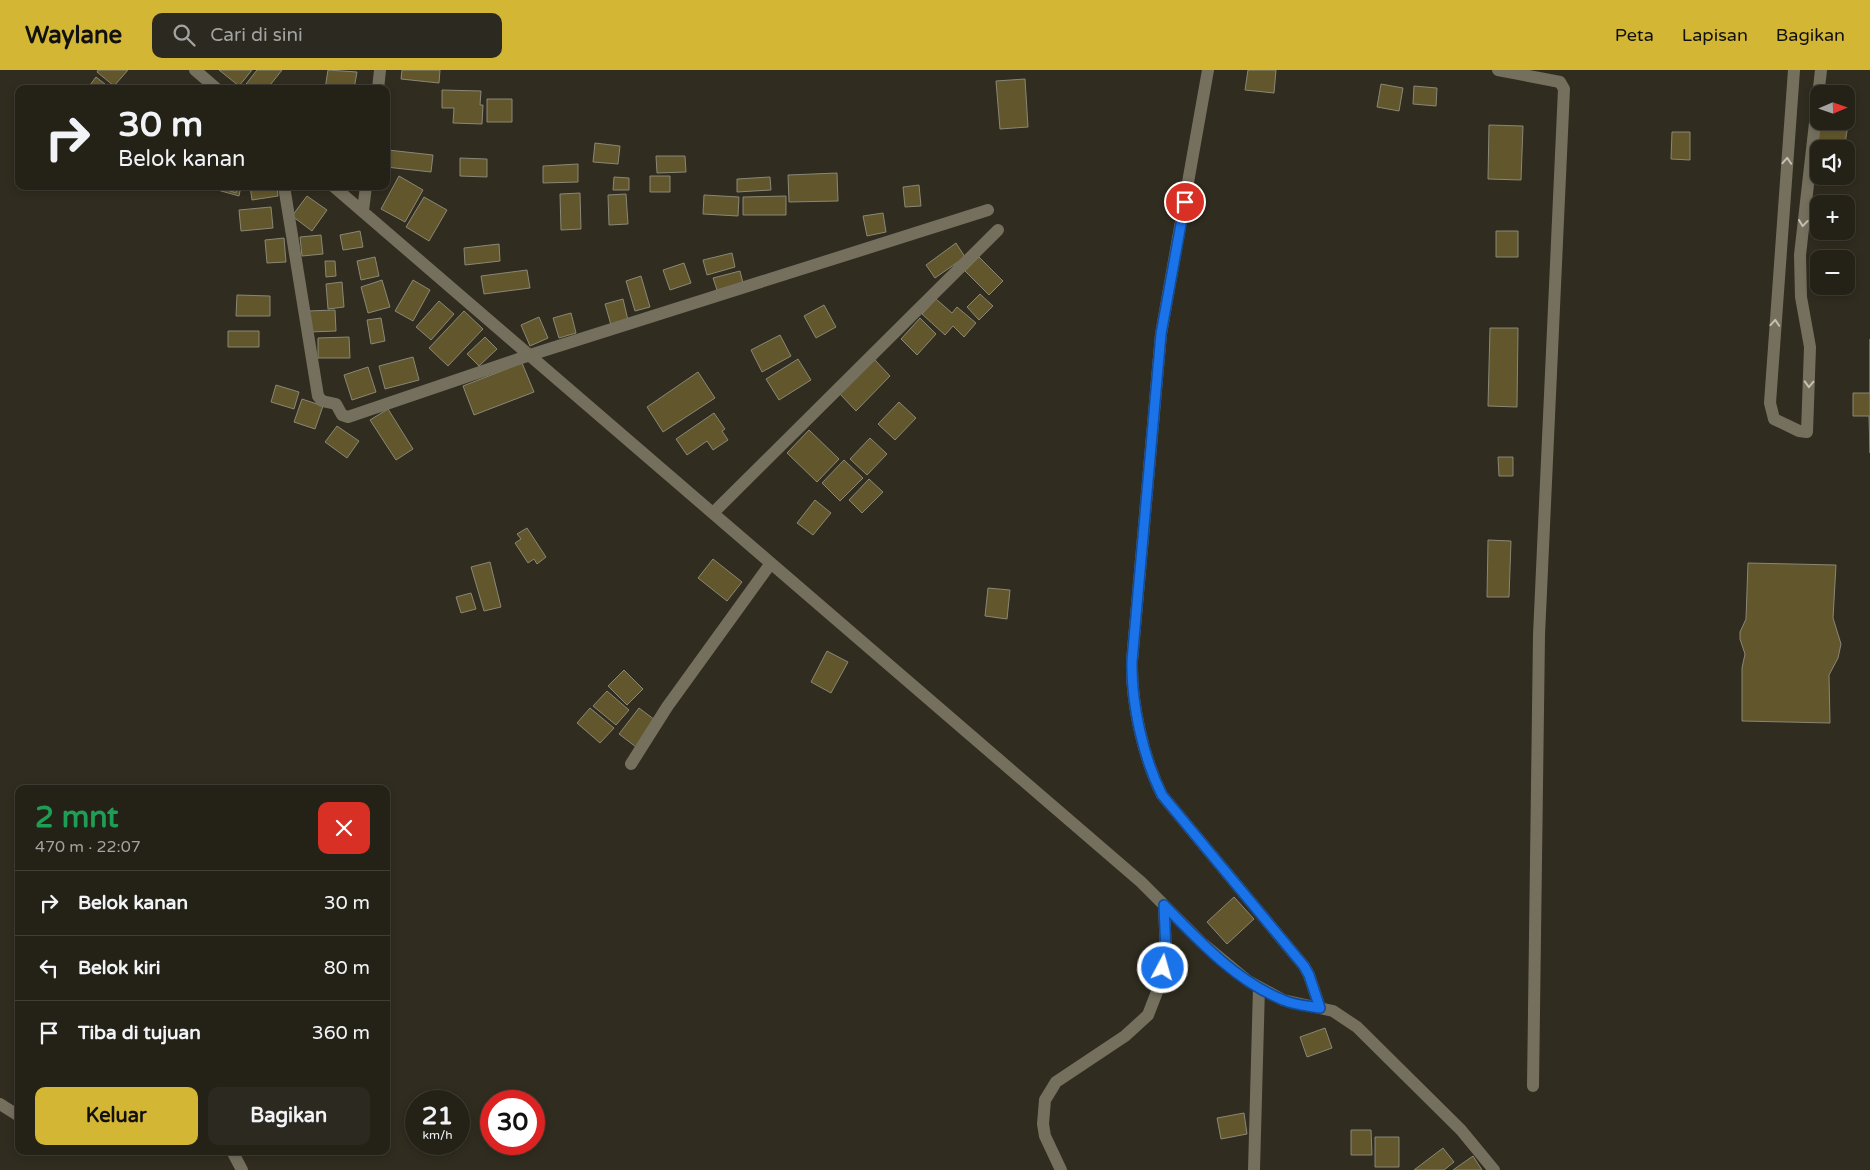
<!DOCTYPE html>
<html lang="id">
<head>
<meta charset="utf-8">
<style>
  :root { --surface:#242117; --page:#2c2920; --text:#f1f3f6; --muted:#a3a3a1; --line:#413e36; --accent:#d4b635 }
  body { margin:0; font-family:"Varela Round",sans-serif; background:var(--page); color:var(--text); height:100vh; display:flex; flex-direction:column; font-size:19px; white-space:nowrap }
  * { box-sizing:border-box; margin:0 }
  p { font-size:16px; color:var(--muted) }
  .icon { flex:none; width:28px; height:28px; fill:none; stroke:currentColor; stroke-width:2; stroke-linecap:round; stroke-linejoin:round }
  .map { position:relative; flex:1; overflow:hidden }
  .details { position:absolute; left:15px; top:715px; width:375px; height:370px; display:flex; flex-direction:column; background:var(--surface); border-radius:10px; box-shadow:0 2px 8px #0003,0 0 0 1px var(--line) }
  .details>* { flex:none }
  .banner { position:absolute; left:15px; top:15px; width:375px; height:105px; border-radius:10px; box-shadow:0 2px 8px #0003,0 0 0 1px var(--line); background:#242117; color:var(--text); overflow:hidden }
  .needle { width:32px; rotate:88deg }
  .buttons { position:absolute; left:1810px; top:15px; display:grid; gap:10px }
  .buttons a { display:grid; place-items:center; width:45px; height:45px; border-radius:10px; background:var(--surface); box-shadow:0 2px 8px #0003,0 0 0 1px var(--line); font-size:25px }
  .speed { position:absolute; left:405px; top:1020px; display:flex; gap:10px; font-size:25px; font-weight:700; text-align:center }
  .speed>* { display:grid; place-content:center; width:65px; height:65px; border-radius:50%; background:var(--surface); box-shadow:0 2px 8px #0003,0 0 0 1px var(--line); line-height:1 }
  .speed small { font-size:12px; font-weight:400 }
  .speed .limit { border:8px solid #d22; background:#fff; color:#111 }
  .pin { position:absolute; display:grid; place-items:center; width:42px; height:42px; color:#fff; margin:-21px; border:2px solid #fff; border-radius:50%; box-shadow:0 1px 5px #0007 }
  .me { position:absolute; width:55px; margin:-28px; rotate:6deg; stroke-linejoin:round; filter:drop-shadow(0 0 4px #0008) }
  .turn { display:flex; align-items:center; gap:18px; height:105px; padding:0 20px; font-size:22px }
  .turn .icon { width:65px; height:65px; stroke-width:2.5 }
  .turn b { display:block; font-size:35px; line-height:42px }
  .round { display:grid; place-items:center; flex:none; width:52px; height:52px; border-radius:10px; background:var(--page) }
  .head { display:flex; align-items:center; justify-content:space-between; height:85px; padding:0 20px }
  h1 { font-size:30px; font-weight:700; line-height:38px; color:#1e9e55 }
  .button { display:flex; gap:10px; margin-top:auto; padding:10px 20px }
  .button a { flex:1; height:58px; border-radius:10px; background:var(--accent); color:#111; font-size:20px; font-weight:700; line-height:58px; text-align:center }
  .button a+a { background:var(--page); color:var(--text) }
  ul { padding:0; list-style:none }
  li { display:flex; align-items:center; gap:15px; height:65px; padding:0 20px; border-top:1px solid var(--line) }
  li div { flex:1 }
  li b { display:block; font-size:19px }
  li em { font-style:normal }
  header { display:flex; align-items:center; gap:30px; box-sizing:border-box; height:70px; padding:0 25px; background:var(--accent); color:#111 }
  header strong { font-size:24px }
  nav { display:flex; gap:28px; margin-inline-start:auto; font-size:18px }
  .search { width:350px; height:45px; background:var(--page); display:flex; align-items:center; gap:12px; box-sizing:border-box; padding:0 18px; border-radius:10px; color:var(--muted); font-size:19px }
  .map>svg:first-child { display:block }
</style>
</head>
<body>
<header>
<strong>Waylane</strong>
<div class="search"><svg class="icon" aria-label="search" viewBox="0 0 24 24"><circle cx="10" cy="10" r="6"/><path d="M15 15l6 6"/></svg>Cari di sini</div>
<nav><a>Peta</a><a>Lapisan</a><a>Bagikan</a></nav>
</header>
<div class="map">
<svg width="1870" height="1100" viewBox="0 0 1870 1100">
  <rect width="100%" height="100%" fill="#302c1f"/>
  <path fill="#62572c" stroke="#8a8777" d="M98 0H128L114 16 97 2Z
    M219 0H252L239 16Z
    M257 0H282L267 19H244L243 18Z
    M328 0 357 2 354 19H325Z
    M402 0H440L439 13 401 9Z
    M1248 0H1276L1274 23 1245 20Z
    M96 7 110 18 109 19H87Z
    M1025 9 1028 57 1000 59 996 11Z
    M1381 14 1403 18 1399 41 1377 37Z
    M1414 16 1437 18 1436 36 1413 34Z
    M442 20 481 21 480 35H483L482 54 453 53 454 38H442Z
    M487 29H512V52H487Z
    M1846 43H1850L1844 79H1815L1821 51H1846Z
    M1489 55 1523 56 1521 110 1488 109Z
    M1672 62H1690V90L1671 89Z
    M595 73 620 76 618 94 593 92Z
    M388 80 433 85 431 102 386 97Z
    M656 86H685L686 102 657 103Z
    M460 88 487 89V107L460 106Z
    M578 94V112L543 113V96Z
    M837 103 838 131 789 132 788 105Z
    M399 106 423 120 405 152 381 139Z
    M650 106H670V122H650Z
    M614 107 629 108V120H613Z
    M770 107 771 120 737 122V109Z
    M919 115 921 136 905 137 903 117Z
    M215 116H241L239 126 214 119Z
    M216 116H238L236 123Z
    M250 116H277L278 126 252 130Z
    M580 123 581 159 561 160 560 124Z
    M626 124 628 154 609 155 608 125Z
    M704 125 739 127 738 146 703 144Z
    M307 126 327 140 312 161 292 146Z
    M786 126V145H743V127Z
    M424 127 447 140 429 171 406 157Z
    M271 137 273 158 241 161 239 140Z
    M883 143 886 162 867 166 863 146Z
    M360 161 363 177 343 180 340 165Z
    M1496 161H1518V187H1496Z
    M321 165 323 184 302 186 300 167Z
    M284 168 286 192 267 193 265 170Z
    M956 173 965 187 935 208 926 195Z
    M499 174 500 191 465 195 464 178Z
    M732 183 735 197 707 205 703 190Z
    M375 187 379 206 361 210 357 191Z
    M979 187 1003 211 989 225 965 201Z
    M325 191H335L336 206 326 207Z
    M684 193 691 213 670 220 663 200Z
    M527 200 530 218 484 224 481 206Z
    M740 201 743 213 717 220 713 208Z
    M641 206 650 237 635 241 626 211Z
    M382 210 390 237 368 243 361 217Z
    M413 210 430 220 413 251 395 241Z
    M342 212 344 237 328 239 326 214Z
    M980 224 993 236 979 250 967 237Z
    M237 225 270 226V246H236Z
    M623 229 628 250 611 255 605 234Z
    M936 229 952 243 957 237 976 253 964 267 953 256 945 265 922 244Z
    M439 231 454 244 431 270 416 257Z
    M824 235 836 257 816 268 804 246Z
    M335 240 336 261 309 262 308 241Z
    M464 241 483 259 448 296 429 278Z
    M571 243 576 263 559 268 553 248Z
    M539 247 548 268 530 276 521 255Z
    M381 248 385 271 371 274 367 250Z
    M920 248 936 264 917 285 901 269Z
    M1490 258H1518L1517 337 1488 336Z
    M228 261H259V277H228Z
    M780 265 791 286 762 302 751 280Z
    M349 267 350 288H318V268Z
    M485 267 497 279 479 296 467 284Z
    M1870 269V383L1869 346H1853V323H1870Z
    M413 287 419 310 385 319 379 296Z
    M798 289 811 310 779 330 766 309Z
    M874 289 890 306 856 341 840 324Z
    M522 293 534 322 474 345 463 316Z
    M368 297 376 322 352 330 344 305Z
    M698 302 715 328 663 362 647 337Z
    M276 315 299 322 294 339 271 332Z
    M302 329 323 336 315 359 294 352Z
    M899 332 916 348 895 370 878 354Z
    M388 339 413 379 396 390 370 350Z
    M714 343 725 359 722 361 728 370 713 380 707 371 687 385 676 369Z
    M337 356 359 371 347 388 325 372Z
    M809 360 839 389 817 412 787 383Z
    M870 368 887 384 867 405 850 389Z
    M1498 387H1513V406H1499Z
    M844 390 863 408 840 431 822 413Z
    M869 409 883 422 862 443 849 430Z
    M815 430 831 443 813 465 797 453Z
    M527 458 546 487 537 494 534 489 528 493 515 473 521 469 517 464Z
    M1488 470 1511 471 1509 527H1487Z
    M713 489 742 512 727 531 698 508Z
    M490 492 501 537 484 541 471 497Z
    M1748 493 1836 495 1833 548 1841 574 1838 588 1829 605 1830 653 1742 651V598L1745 584 1740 569V562L1746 549Z
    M988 518 1010 520 1007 549 985 546Z
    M471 523 476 539 461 543 456 527Z
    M827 581 848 592 831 623 811 612Z
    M624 600 643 619 627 635 608 616Z
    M607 621 629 640 616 655 593 636Z
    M590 638 614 658 600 673 577 653Z
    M639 638 655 650 636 677 619 664Z
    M1234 827 1254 849 1227 874 1207 852Z
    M1325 958 1332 978 1307 987 1300 967Z
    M1244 1043 1247 1064 1221 1069 1217 1048Z
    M1351 1060H1371L1372 1085H1351Z
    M1375 1067H1399V1097H1375Z
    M1443 1078 1454 1092 1444 1100H1414Z
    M1473 1086 1482 1100H1453Z"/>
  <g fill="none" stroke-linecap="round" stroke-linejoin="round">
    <path stroke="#75705e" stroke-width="12" d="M195 0 217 19
      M1208 0 1161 264 1132 591C1131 633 1143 687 1162 725L1304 896 1309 905 1320 938
      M1498 0 1560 12 1564 19 1539 565 1533 1016
      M1794 0 1770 333 1774 349 1799 361 1807 362 1810 277 1801 227 1800 185 1821 0
      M378 19 380 0
      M284 116 318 326 322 331 336 334 342 345 348 347 530 285 988 140
      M333 116 1141 812 1201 872 1248 911 1283 930 1333 941 1357 957 1461 1060 1494 1100
      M363 141 366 116
      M713 443 998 160
      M631 694 667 637 771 493
      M0 1034 19 1046
      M232 1081 242 1100
      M1061 1100 1045 1066 1043 1054 1045 1030 1056 1012 1125 966 1148 945 1160 914 1166 883 1164 835
      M1254 1100 1259 917"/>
  </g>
  <defs><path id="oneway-chevron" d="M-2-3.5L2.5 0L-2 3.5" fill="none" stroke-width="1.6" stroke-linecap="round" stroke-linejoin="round" transform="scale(1.25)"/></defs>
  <g stroke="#c4c0b4">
    <use href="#oneway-chevron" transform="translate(1787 91) rotate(-86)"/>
    <use href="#oneway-chevron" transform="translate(1803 153) rotate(97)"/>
    <use href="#oneway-chevron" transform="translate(1775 253) rotate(-86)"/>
    <use href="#oneway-chevron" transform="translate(1809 314) rotate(92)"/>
  </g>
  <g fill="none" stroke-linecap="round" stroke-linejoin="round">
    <defs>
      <path id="route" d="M1163 898 1166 883 1164 835C1198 870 1236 911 1283 930 1294 935 1308 936 1320 938L1309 905 1304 896 1162 725C1143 687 1131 633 1132 591L1161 264 1185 132"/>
    </defs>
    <use href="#route" stroke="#114b97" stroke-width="12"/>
    <use href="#route" stroke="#1a73e8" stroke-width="9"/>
  </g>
</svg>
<div class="buttons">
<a><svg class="needle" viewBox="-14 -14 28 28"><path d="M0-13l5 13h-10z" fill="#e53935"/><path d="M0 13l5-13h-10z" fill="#a3a3a1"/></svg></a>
<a><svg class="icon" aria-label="sound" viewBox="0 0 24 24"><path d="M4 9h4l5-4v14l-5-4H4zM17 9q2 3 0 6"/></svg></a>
<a>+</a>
<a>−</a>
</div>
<div class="speed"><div>21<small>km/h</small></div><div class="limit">30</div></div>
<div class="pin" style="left:1185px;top:132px;background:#d93025"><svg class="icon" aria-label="arrive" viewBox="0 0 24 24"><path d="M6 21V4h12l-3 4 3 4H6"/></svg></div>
<svg class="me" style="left:1163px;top:898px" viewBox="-20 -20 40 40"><circle r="17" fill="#1a73e8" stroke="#fff" stroke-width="3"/><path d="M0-11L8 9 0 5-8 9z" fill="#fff"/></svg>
<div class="banner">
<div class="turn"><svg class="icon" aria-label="right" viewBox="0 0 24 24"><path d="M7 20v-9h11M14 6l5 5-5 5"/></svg><div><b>30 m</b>Belok kanan</div></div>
</div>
<section class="details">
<div class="head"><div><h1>2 mnt</h1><p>470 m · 22:07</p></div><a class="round" style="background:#d93025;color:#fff"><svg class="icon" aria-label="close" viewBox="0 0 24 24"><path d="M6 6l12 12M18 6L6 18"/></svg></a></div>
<ul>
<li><svg class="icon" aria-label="right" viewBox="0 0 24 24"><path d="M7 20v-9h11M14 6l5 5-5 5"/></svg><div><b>Belok kanan</b></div><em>30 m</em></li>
<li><svg class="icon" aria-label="left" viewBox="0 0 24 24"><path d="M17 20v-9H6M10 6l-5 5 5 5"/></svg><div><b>Belok kiri</b></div><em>80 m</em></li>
<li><svg class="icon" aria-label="arrive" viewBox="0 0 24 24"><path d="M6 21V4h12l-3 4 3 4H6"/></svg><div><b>Tiba di tujuan</b></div><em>360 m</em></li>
</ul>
<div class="button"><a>Keluar</a><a>Bagikan</a></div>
</section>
</div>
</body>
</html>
